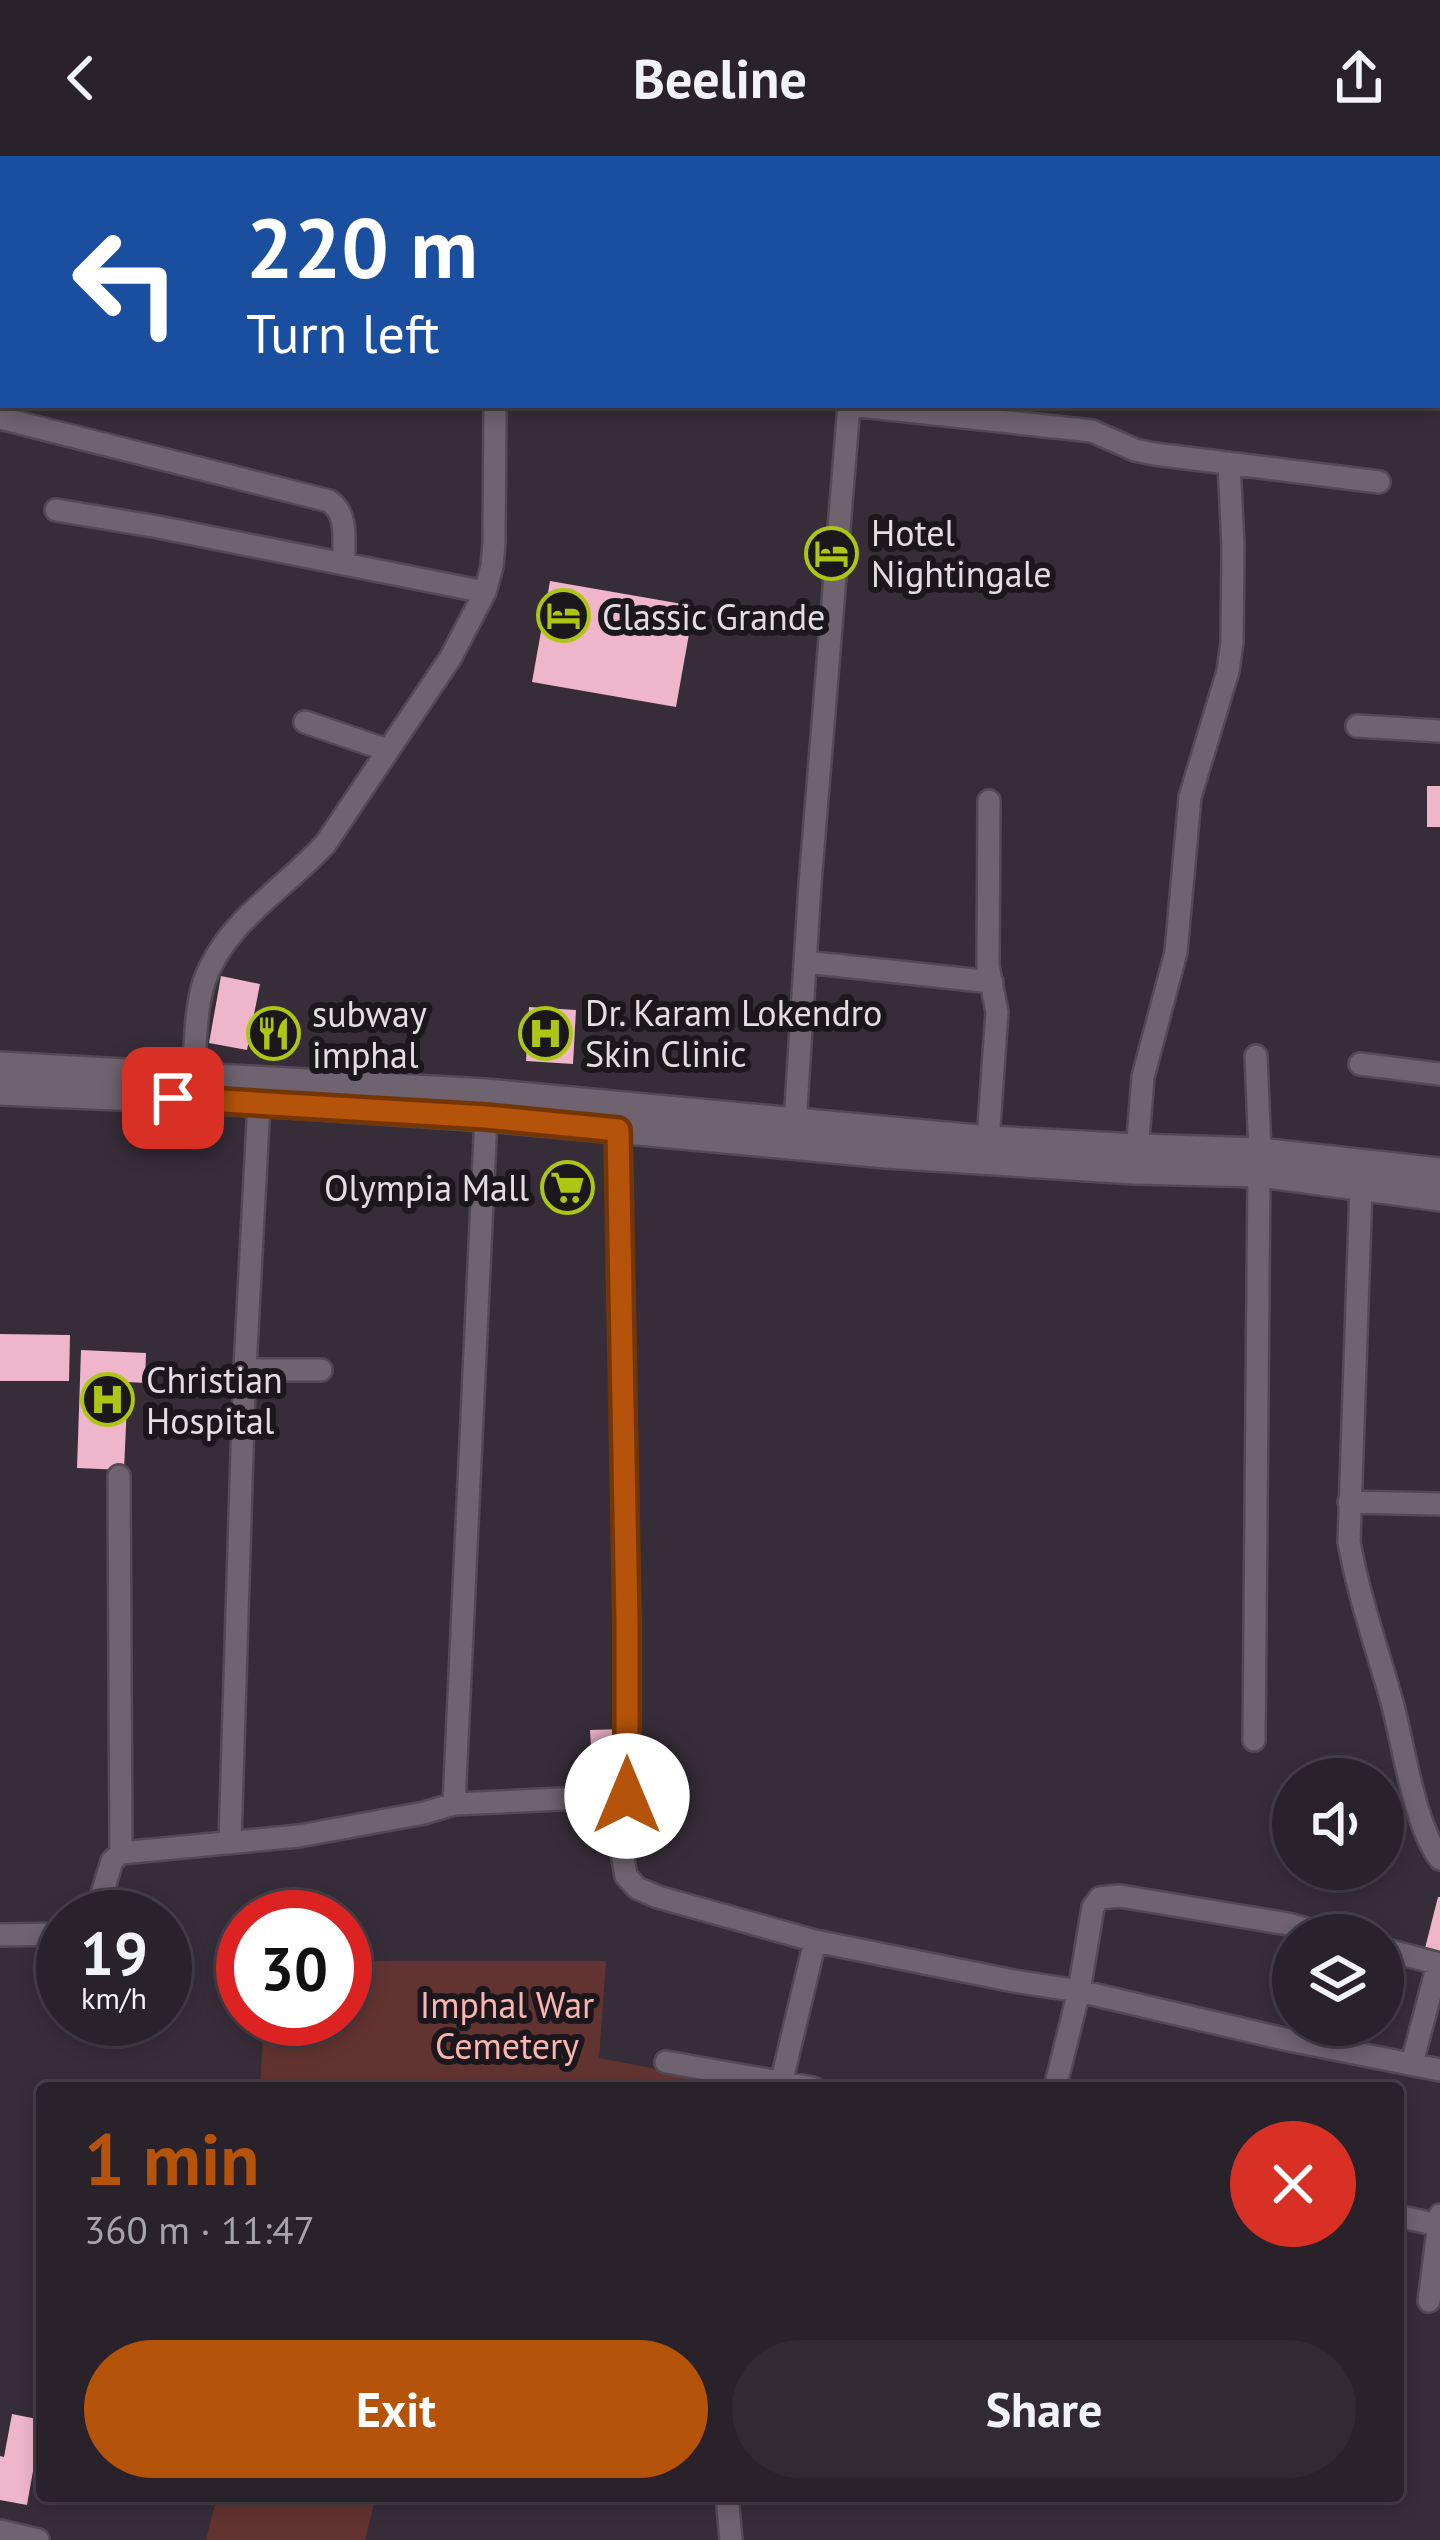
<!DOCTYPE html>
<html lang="en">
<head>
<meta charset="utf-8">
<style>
  :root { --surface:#29222b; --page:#312a33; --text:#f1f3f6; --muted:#a5a4a9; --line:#453f47; --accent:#b45309 }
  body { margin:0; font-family:"PT Sans",sans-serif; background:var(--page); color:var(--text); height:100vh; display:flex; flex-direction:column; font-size:45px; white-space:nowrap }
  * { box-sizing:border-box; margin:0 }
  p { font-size:39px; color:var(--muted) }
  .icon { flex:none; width:66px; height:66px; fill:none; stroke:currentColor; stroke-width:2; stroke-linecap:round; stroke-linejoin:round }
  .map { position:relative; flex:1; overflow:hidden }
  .panel { position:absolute; left:36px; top:1926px; width:1368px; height:420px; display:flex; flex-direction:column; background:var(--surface); border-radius:12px; box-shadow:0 6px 18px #0003,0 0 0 3px var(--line) }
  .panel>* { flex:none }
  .hud { position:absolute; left:0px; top:0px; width:1440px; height:252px; box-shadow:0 6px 18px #0003,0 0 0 3px var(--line); background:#1a4fa0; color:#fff; overflow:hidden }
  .buttons { position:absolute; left:1272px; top:1602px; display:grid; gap:24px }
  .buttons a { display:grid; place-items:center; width:132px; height:132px; border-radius:50%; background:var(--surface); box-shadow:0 6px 18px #0003,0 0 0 3px var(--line); font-size:60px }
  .speed { position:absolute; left:36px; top:1734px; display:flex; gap:24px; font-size:60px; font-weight:700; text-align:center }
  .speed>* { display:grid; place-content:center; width:156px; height:156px; border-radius:50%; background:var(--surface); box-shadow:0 6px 18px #0003,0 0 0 3px var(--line); line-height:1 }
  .speed small { font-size:30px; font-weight:400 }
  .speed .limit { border:18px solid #d22; background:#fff; color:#111 }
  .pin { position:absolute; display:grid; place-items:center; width:102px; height:102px; color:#fff; margin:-51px; border-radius:24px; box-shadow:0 6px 18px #0006 }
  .me { position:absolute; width:132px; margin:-66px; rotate:0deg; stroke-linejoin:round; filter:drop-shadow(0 0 9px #0008) }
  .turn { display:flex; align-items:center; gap:42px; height:252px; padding:0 48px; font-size:54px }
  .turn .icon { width:156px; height:156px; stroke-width:2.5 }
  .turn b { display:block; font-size:84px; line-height:102px }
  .round { display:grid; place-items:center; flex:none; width:126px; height:126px; border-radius:63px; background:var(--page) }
  .headline { display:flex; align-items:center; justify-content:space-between; height:204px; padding:0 48px }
  h1 { font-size:72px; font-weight:700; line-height:90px; color:var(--accent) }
  .action { display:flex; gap:24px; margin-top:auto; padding:24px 48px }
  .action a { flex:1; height:138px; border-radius:72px; background:var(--accent); color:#fff; font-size:48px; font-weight:700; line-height:138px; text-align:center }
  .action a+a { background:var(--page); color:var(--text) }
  header { display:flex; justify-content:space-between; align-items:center; height:156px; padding:0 48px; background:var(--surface); font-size:54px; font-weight:700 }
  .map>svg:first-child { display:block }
</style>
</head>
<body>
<header><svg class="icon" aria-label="back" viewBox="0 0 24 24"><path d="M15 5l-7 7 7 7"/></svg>Beeline<svg class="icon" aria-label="share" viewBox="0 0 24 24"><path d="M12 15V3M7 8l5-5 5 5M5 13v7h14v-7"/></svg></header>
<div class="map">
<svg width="1440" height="2384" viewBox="0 0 1440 2384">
  <rect width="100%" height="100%" fill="#372d39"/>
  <path fill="#623431" d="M345 1805H606L599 1902 755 1932H260L264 1863H345Z
    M217 2340H376L365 2384H206Z"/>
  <path fill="#eeb5cb" d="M550 425 694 450 676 551 532 526Z
    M1427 630H1440V671H1427Z
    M221 820 260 828 247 894 209 887Z
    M529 851 576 854 573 908 526 905Z
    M0 1178 70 1179 69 1225H0Z
    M81 1194 146 1197 145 1227 128 1226 124 1314 77 1312Z
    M625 1573 622 1623 593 1627 590 1574Z
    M1438 1741H1440V1800L1424 1796Z
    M12 2258 42 2264 27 2349 0 2344V2300L4 2301Z"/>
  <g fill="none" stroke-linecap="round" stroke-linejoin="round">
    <defs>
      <path id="minor" d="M515 3 516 0
        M880 3V0
        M1209 3 1210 0
        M1437 152H1440
        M0 206 3 197
        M850 249 1092 275 1135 294 1154 298 1379 326
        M0 262 329 345C349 358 343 385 344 407
        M56 354 158 371 485 436
        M305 566 387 594
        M1357 570 1440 575
        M805 806 992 826
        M1256 900 1260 996
        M1360 908 1440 918
        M193 918C196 889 195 854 204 826 225 765 285 733 326 687L451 501 485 436 492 410 494 387 495 249
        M795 968 810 728 849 249
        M618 974 627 1466V1640L622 1697 626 1720 637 1732 658 1741 815 1785 1014 1825 1079 1835 1284 1883 1440 1914
        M988 984 997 856 988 810 989 645
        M1136 1007 1143 921 1176 796 1190 641 1228 515 1232 486 1233 390 1229 307
        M1361 1032 1349 1386C1359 1442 1378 1495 1393 1550 1404 1593 1415 1670 1440 1703
        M245 1214H321
        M119 1320 121 1697
        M1349 1346 1440 1348
        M1254 1584 1259 1017
        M454 1648 486 961
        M230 1686 244 1231 259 946
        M95 1761 112 1705 121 1697 299 1680 424 1657 454 1648 627 1640
        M0 1779 63 1778
        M1383 1793 1440 1808
        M666 1906 813 1932
        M1412 1907 1438 1808
        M780 1932 815 1785
        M1055 1932 1079 1835 1093 1751 1100 1742 1120 1740 1288 1768 1328 1779
        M1398 2060 1438 2069
        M1429 2145 1440 2059
        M727 2340 731 2384
        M0 2375 38 2384"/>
      <path id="secondary" d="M0 910 486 937 988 984 1137 992 1260 996 1440 1016
        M0 935 259 946 486 961 886 998 1135 1014 1259 1017 1440 1041"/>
    </defs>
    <use href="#minor" stroke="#524953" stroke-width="26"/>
    <use href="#secondary" stroke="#524953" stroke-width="32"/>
    <use href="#minor" stroke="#6e636f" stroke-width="21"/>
    <use href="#secondary" stroke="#6e636f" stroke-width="27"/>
  </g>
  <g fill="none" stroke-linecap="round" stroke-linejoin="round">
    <defs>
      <path id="route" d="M173 942 486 961 618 974 627 1466V1640"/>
    </defs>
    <use href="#route" stroke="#753606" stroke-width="30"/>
    <use href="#route" stroke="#b45309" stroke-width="21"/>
  </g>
  <defs>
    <symbol id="hotel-ring" viewBox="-11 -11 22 22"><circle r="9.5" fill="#1c171d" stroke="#acc613" stroke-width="1.5"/><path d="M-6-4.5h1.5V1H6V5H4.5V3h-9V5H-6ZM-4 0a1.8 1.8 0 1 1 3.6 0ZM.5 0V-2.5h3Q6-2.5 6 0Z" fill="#acc613"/></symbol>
    <symbol id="hospital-ring" viewBox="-11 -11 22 22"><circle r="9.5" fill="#1c171d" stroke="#acc613" stroke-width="1.5"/><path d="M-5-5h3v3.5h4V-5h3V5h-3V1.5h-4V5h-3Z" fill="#acc613"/></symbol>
    <symbol id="restaurant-ring" viewBox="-11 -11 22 22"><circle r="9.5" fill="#1c171d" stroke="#acc613" stroke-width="1.5"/><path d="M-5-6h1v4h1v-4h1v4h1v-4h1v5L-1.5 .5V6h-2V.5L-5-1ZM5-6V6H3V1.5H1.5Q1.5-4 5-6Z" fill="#acc613"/></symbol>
    <symbol id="supermarket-ring" viewBox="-11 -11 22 22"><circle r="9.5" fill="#1c171d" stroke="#acc613" stroke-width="1.5"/><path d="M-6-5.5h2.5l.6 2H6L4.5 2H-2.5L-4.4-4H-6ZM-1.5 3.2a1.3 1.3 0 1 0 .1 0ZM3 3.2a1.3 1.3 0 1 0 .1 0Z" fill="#acc613"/></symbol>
  </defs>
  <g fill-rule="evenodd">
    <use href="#hotel-ring" x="802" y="368" width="59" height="59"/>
    <use href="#hotel-ring" x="534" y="430" width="59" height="59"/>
    <use href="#hospital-ring" x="516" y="848" width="59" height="59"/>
    <use href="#restaurant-ring" x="244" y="848" width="59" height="59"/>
    <use href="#supermarket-ring" x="538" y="1002" width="59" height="59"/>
    <use href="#hospital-ring" x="78" y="1214" width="59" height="59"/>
  </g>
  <g text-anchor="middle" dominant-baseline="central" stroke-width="12" stroke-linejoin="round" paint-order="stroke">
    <g font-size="36" fill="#e4dde4" stroke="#1c171d" text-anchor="start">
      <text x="871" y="376">Hotel<tspan x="871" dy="41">Nightingale</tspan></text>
      <text x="602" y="460">Classic Grande</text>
      <text x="585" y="856">Dr. Karam Lokendro<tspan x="585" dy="41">Skin Clinic</tspan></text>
      <text x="312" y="857">subway<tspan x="312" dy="41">imphal</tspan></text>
      <text x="529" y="1031" text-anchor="end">Olympia Mall</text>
      <text x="146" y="1223">Christian<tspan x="146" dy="41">Hospital</tspan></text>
    </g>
    <g font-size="36" fill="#fbb5ae" stroke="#1c171d">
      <text x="507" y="1848">Imphal War<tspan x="507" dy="41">Cemetery</tspan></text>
    </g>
  </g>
</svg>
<div class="buttons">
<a><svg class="icon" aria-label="sound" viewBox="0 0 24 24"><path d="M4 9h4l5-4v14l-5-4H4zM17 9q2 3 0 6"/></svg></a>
<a><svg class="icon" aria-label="layers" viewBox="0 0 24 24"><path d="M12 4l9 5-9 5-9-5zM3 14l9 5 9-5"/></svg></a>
</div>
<div class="speed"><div>19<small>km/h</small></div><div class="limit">30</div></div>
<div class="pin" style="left:173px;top:942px;background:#d93025"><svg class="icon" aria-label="arrive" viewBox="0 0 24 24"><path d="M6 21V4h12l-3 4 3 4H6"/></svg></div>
<svg class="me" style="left:627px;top:1640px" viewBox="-20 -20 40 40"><circle r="19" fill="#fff"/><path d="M0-13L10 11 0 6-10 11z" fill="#b45309"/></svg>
<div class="hud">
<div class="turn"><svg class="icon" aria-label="left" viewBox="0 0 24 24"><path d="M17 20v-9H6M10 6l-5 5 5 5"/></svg><div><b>220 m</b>Turn left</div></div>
</div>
<section class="panel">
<div class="headline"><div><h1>1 min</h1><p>360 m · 11:47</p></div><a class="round" style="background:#d93025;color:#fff"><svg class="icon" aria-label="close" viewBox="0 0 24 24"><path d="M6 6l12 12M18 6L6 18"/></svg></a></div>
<div class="action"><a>Exit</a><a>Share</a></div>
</section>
</div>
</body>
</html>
